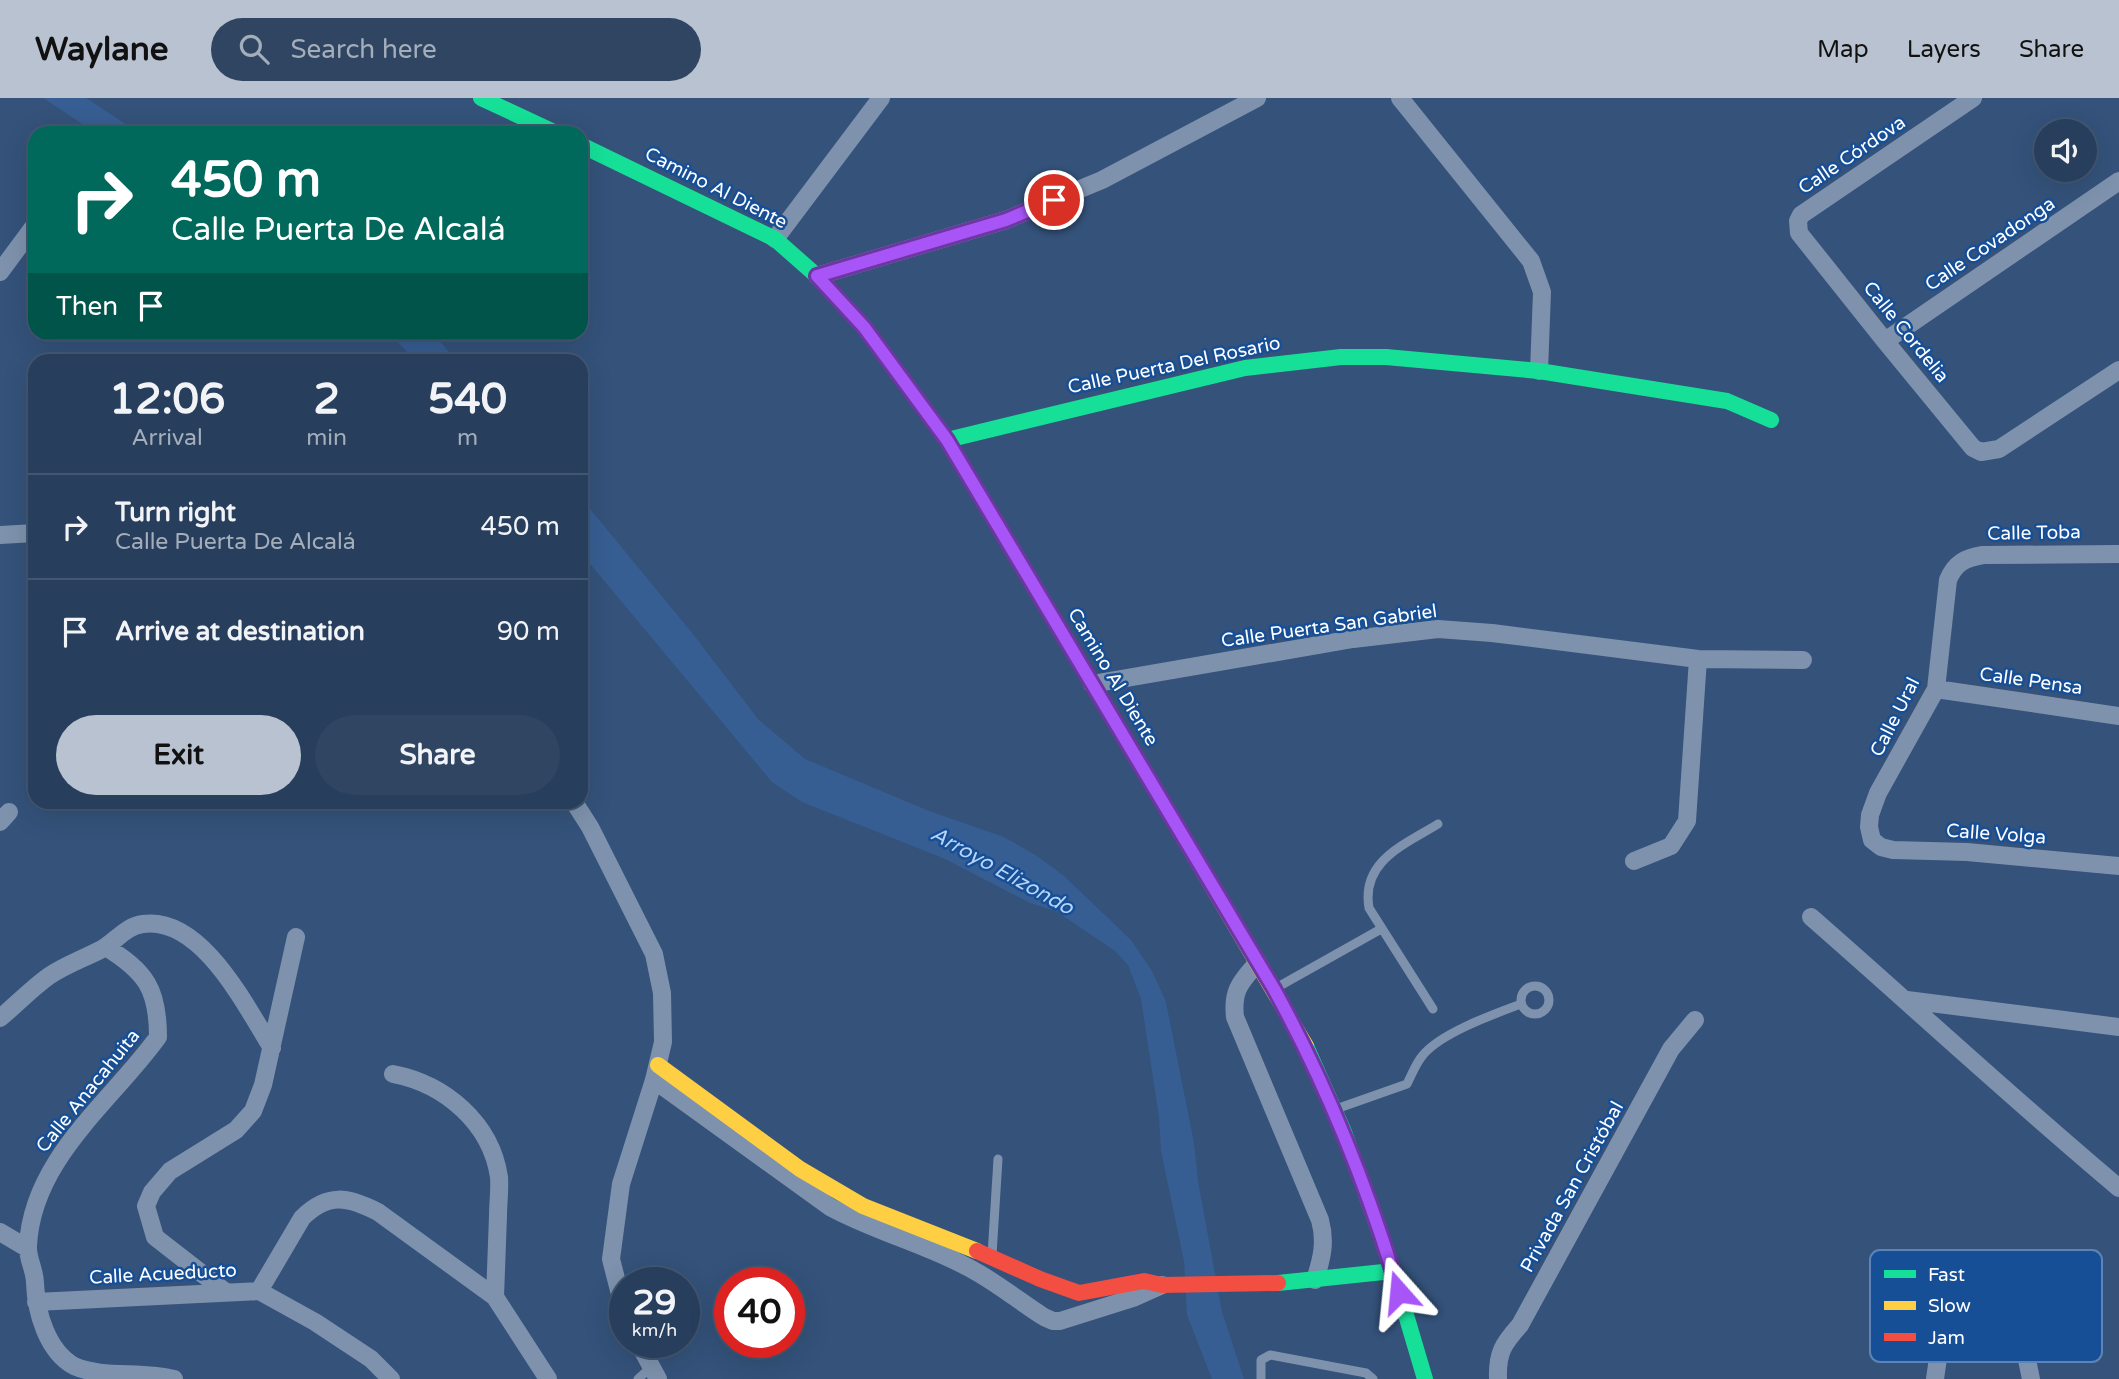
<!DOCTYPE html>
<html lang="en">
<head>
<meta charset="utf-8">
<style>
  :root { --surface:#273e5c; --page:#2f4562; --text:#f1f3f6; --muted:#a4aebb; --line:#435772; --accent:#b8c2d0 }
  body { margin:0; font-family:"Varela Round",sans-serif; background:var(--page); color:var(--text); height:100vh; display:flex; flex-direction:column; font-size:26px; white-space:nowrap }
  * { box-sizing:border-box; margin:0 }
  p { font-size:23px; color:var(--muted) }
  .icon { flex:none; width:38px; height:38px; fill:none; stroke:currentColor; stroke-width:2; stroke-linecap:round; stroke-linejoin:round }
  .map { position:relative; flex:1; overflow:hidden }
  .details { position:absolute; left:28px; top:256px; width:560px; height:455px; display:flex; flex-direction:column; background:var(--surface); border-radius:21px; box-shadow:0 7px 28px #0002,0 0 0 2px var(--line) }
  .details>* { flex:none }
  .top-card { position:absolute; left:28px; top:28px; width:560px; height:214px; border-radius:21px; box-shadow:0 7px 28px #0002,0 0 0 2px var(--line); background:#00695c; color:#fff; overflow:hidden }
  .buttons { position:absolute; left:2034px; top:21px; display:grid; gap:14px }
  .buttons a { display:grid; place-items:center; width:63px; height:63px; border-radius:50%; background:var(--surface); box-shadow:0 7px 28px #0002,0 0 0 2px var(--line); font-size:35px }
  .speed { position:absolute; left:609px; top:1169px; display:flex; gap:14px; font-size:35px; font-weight:700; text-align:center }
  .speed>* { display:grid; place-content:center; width:91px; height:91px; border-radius:50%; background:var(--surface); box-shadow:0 7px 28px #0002,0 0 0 2px var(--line); line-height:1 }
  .speed small { font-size:18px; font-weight:400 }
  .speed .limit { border:10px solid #d22; background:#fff; color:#111 }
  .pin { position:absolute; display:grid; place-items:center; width:60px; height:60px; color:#fff; margin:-30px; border:4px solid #fff; border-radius:50%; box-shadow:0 2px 7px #0007 }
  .me { position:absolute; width:77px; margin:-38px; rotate:342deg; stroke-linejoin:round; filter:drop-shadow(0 0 5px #0008) }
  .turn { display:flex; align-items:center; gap:24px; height:147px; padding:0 28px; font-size:32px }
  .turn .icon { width:91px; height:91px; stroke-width:2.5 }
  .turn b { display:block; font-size:49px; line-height:60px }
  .then { display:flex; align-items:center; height:66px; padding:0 28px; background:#0003; gap:14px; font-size:26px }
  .eta { display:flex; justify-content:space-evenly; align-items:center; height:119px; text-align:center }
  .eta b { font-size:42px; font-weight:700; line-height:49px }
  .button { display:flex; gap:14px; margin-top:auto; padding:14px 28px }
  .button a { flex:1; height:80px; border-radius:42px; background:var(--accent); color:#111; font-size:28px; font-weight:700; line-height:80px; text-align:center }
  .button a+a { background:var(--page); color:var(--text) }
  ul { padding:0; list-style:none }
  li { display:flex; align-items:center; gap:21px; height:105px; padding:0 28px; border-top:2px solid var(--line) }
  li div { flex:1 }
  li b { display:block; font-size:26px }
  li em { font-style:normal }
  header { display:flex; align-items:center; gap:42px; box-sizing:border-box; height:98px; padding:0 35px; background:var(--accent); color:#111 }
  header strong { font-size:33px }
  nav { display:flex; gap:38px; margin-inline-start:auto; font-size:24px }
  .search { width:490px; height:63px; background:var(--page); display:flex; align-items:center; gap:18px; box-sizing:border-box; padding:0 24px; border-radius:38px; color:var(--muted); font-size:26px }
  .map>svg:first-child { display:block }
</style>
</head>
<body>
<header>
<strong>Waylane</strong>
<div class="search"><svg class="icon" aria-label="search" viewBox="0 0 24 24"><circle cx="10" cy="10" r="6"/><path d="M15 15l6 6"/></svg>Search here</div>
<nav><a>Map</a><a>Layers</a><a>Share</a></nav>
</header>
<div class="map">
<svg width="2119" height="1281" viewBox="0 0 2119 1281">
  <rect width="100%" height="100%" fill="#34527a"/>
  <path fill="#375e92" d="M43 0H86L139 35H96Z
    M389 235H433L456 262H415Z
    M581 400 693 536 758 621 805 661 929 713 1004 739 1037 758 1063 777 1131 842 1152 873 1166 904 1194 1045 1198 1083 1222 1214 1244 1281H1212L1187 1217 1184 1163 1161 1053 1159 1019 1141 901 1128 867 1115 853 1056 813 1030 805 945 761 802 704 772 684 581 455Z"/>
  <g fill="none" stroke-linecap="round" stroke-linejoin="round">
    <path stroke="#7e92ad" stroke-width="9" d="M1521 902a14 14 0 1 1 28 0a14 14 0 1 1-28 0Z
      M1276 890 1381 831
      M1433 911 1369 810C1361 763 1404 747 1438 726
      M1336 1011 1407 986C1412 976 1416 965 1423 957 1441 935 1494 916 1521 906
      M992 1157 998 1061
      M638 1281 651 1269
      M1261 1281V1262L1270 1257 1366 1275 1373 1281"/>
    <path stroke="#7e92ad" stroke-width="18" d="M1400 0 1531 163 1542 194 1539 273
      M1973 0 1801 117 1798 123 1799 135 1885 243 1973 350 1981 354 1999 351 2119 272
      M775 141 881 0
      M0 174 35 127
      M817 178 1006 122 1102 82 1257 0
      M1885 243 2119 83
      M0 437 35 435
      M2119 456 1983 457C1965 460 1955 465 1948 482L1936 591 1878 695 1870 717 1869 729 1872 742 1881 749 1893 752 1967 754 2119 768
      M1092 586 1353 541 1438 531 1492 535 1698 561 1803 562
      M1936 591 2119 618
      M574 704 590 729 654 856 662 895 663 944 654 982 621 1086 611 1161 625 1216
      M0 724 9 714
      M1634 763 1671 748 1687 723 1698 561
      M1811 819C1914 909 2014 1002 2119 1090
      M106 849C146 874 158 891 158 939 111 1004 32 1061 28 1148 27 1160 35 1172 35 1185 36 1214 47 1253 74 1268 103 1281 143 1272 174 1281
      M1258 864C1241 884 1232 891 1235 919L1320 1122C1326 1144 1322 1160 1315 1182
      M1907 902 2119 929
      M0 920C16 907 32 890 49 878 65 867 85 860 102 851 116 843 126 828 143 826 202 818 246 909 272 950
      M393 976C445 986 491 1025 499 1079 500 1092 498 1105 498 1118 497 1145 496 1172 495 1199
      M654 982 830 1109C878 1135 933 1148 980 1176 1002 1189 1022 1205 1044 1219L1053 1223H1060L1133 1200 1162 1187
      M0 1134 27 1150
      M259 1193 302 1120C328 1094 348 1099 378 1114L495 1199 548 1281
      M227 1195 155 1139 146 1108 152 1094 170 1073 236 1032 253 1013 263 987 296 839
      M36 1204 259 1193 315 1224 371 1261 391 1281
      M2021 1233 2031 1281
      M638 1244 658 1281
      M1498 1281C1497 1255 1503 1246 1520 1227L1671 951 1695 922
      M1935 1281 1951 1169"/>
    <path stroke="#16e098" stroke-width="16" d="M481 0 556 35
      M581 47 775 141 817 178 864 229 947 342 1143 671
      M947 342 1245 270 1341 259H1386L1539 273 1727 303 1771 322
      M1306 948 1344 1034 1393 1173 1425 1281
      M1278 1185 1393 1173"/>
    <path stroke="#ffcf43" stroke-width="16" d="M1143 671 1306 948
      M658 967 800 1071 863 1108 977 1153"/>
    <path stroke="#f24e42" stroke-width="16" d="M977 1153 1040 1181 1079 1195 1144 1183 1162 1187 1278 1185"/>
  </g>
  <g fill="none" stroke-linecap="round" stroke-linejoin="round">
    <defs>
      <path id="route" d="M1054 102 1006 122 817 178 864 229 947 342 1274 891C1328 989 1367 1087 1399 1194"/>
    </defs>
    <use href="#route" stroke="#6d37a1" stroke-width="18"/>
    <use href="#route" stroke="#a855f7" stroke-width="12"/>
  </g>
  <g text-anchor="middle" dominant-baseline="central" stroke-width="5" stroke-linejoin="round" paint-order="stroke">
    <g font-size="19" fill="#fff" stroke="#174f97">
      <text transform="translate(1852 57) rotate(-34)">Calle Córdova</text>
      <text transform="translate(716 90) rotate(27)">Camino Al Diente</text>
      <text transform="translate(1990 146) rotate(-34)">Calle Covadonga</text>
      <text transform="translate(1906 234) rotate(51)">Calle Cordelia</text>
      <text transform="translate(1174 267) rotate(-12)">Calle Puerta Del Rosario</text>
      <text transform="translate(2034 435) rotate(-1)">Calle Toba</text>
      <text transform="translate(1329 528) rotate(-8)">Calle Puerta San Gabriel</text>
      <text transform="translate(1113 579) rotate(59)">Camino Al Diente</text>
      <text transform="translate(2031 583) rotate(8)">Calle Pensa</text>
      <text transform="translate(1895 619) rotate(-63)">Calle Ural</text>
      <text transform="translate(1996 736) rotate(4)">Calle Volga</text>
      <text transform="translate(88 993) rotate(-51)">Calle Anacahuita</text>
      <text transform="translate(1572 1089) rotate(-61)">Privada San Cristóbal</text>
      <text transform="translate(163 1176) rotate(-3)">Calle Acueducto</text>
    </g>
    <g font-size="21" font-style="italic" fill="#b6d4f8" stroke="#174f97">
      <text transform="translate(1002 773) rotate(29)">Arroyo Elizondo</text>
    </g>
  </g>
  <rect x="1870" y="1152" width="232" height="112" rx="10" fill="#174f97" stroke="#5d84b6" stroke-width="2"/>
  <rect x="1884" y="1172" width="32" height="8" fill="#16e098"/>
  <rect x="1884" y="1203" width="32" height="9" fill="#ffcf43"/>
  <rect x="1884" y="1235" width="32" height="8" fill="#f24e42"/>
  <g font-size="19" fill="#fff">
    <text x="1928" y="1183">Fast</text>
    <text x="1928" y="1214">Slow</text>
    <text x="1928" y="1246">Jam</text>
  </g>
</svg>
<div class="buttons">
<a><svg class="icon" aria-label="sound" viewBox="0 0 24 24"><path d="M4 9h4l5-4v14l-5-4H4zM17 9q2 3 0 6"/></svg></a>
</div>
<div class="speed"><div>29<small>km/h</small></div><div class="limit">40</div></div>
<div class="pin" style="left:1054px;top:102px;background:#d93025"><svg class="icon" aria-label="arrive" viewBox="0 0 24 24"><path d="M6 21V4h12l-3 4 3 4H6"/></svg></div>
<svg class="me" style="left:1399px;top:1194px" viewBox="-20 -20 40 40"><path d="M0-17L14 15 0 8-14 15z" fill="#a855f7" stroke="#fff" stroke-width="4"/></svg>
<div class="top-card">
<div class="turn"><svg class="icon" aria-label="right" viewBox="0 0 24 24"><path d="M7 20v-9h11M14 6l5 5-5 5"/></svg><div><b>450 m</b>Calle Puerta De Alcalá</div></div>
<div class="then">Then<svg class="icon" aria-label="arrive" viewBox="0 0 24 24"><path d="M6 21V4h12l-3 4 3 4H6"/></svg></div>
</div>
<section class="details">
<div class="eta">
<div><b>12:06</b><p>Arrival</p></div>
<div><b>2</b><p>min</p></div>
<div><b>540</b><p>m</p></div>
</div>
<ul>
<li><svg class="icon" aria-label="right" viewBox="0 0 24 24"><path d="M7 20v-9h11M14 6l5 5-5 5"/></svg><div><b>Turn right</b><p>Calle Puerta De Alcalá</p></div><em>450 m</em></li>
<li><svg class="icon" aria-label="arrive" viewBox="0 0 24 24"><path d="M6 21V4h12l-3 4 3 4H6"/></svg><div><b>Arrive at destination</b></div><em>90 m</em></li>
</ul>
<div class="button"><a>Exit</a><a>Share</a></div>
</section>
</div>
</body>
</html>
